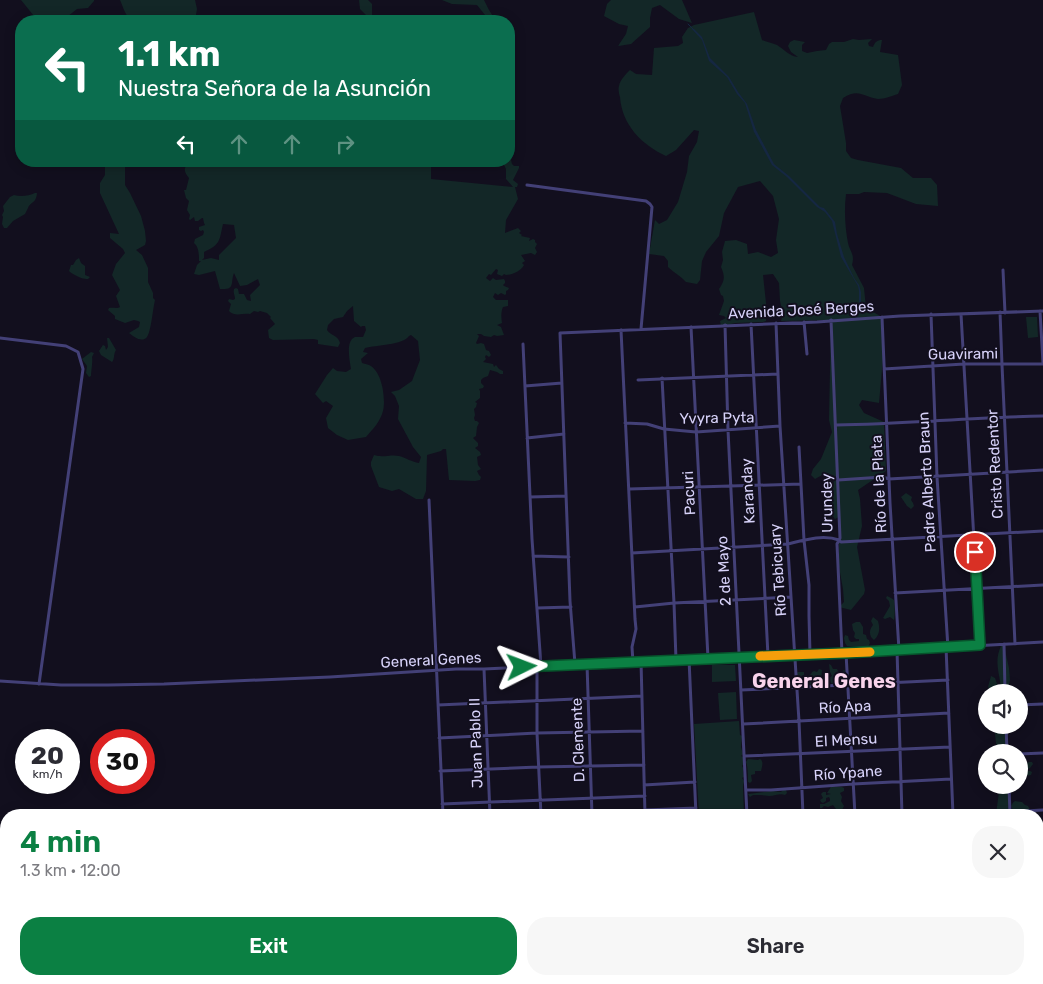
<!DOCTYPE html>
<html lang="en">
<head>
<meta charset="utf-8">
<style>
  :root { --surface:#fff; --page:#f7f7f7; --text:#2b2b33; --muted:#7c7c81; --accent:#0b8043 }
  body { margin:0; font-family:Rubik,sans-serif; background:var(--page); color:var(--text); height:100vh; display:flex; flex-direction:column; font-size:19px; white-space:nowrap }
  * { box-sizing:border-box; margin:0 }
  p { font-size:16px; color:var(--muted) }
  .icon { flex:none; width:28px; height:28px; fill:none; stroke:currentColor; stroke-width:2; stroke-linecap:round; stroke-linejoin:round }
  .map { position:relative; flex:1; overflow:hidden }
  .panel { position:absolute; left:0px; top:809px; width:1044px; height:176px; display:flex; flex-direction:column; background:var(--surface); border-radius:20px 20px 0 0; box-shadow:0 2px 12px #0003 }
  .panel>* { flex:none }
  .hud { position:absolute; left:15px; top:15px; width:500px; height:152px; border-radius:20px; box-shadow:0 2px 12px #0003; background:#0b6e4f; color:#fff; overflow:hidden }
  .buttons { position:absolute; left:978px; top:684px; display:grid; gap:10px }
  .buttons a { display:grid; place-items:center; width:50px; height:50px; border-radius:50%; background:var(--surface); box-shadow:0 2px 12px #0003; font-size:25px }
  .speed { position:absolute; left:15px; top:729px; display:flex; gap:10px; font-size:25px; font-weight:700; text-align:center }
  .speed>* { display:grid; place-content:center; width:65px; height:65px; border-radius:50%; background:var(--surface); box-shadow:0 2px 12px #0003; line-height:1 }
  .speed small { font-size:12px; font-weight:400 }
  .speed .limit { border:8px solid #d22; background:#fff; color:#111 }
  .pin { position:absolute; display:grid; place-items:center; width:42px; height:42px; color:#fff; margin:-21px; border:2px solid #fff; border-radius:50%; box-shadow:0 1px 5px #0007 }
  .me { position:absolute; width:55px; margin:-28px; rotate:87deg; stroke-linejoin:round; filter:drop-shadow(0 0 4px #0008) }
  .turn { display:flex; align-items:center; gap:18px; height:105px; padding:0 20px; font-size:22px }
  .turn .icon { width:65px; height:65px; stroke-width:2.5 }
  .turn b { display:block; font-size:35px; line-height:42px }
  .lanes { display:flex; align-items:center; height:48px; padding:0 20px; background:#0003; justify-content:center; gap:25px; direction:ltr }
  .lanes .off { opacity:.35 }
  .round { display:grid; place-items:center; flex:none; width:52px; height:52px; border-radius:20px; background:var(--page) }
  .head { display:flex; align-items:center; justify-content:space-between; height:85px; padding:0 20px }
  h1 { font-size:30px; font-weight:600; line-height:38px; color:var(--accent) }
  .button { display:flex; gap:10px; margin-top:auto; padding:10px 20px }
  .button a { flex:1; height:58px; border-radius:20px; background:var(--accent); color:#fff; font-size:20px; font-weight:600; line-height:58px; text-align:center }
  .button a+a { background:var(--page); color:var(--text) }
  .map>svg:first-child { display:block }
</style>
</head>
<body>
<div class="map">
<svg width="1043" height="984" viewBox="0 0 1043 984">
  <rect width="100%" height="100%" fill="#120f1e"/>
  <path fill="#132727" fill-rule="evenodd" d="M21 0H94V1L88 8 77 9 67 17 59 21H38Z
    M120 0H195L197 9 196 15 204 21H133C125 17 123 6 120 0Z
    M359 0H368L372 4V16L370 18 368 17 360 9Z
    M442 0H484L489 10 496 21 489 20 477 5 452 4Z
    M611 0H682L692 23 679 19 660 5 652 8 650 18V27L631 44 618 46 626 34 628 26 619 24 604 16 607 4Z
    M754 12 762 40C766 42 773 43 777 45 785 50 789 56 798 57L791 52 788 46 790 42 794 40 805 42 802 45V51L807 53 817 51 826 50 829 44 832 42H844L853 39 859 40 872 39 868 43 869 46 873 47C875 42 877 40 882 40L880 52 898 55 902 85 898 94C891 96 885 99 878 99 863 97 859 88 843 98L840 106 846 143V151L851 158 858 160 901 168 913 178H931L937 185 938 206 916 204 887 193 864 192 859 194H846C844 210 845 227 848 243 850 252 855 254 852 265L864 288 866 308 882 317 883 358 879 403 862 400 859 405 864 413 884 422 886 471 858 490 860 499 862 526 857 547 865 590 864 594 851 610 839 607 844 602 843 589 839 567V517L835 519 831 513 834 476 824 474 815 479 811 475 813 469 821 459 832 432 829 420 831 320 781 321 783 314 780 301 779 283 773 274 763 275 766 303V321L763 322 736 323 721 326 720 321 726 318 724 316 719 315 724 301 723 296 721 295 719 289C725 281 725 276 721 267L723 260 722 252 725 241 736 240 747 244 748 254 758 252 771 257 778 253 776 240 779 219 773 196 760 181 738 187 724 213 719 236 706 252 702 261 700 280 697 284 686 282C681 276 674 273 668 267V261L664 256 649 254 655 220 659 224 667 220 678 202 687 172 689 156 697 142 699 131 694 130 676 150 666 156C642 145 622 125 620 97 619 94 618 89 619 86 620 80 626 74 630 70L636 74 652 75 654 48 678 46 683 43 682 37 688 28 694 25Z
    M509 155 511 160 512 164 514 166H519V168L513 180 518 184 517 187H515L518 199 506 220 505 233 518 228 521 231 519 233 522 235 521 236 530 238 529 241 533 239 535 240V242L537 244 535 248 537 252 535 255 531 253 521 255 525 261 522 263 524 265C521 271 512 275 506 275L504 274 502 276 497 274 498 270 496 269 491 275 489 274 486 278 490 281 493 278 496 280 504 279 505 281V283L503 285 504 286 509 288 508 290 506 291V294L505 295 501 293 498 295 495 293 493 297 496 300H508V306L503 307C501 311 501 318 502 323L497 325 501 327 504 335 497 336 494 335 491 337 484 336 481 334H477L479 336 476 343 477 344 481 343 484 344 486 350 489 351 491 355 489 357 486 355 485 357 486 359 483 362 493 364 494 367 496 365 499 369 503 371V374H500L497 372 490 370 488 376 483 378 481 380V383L484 386 483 388 479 389 480 391V398L475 402 477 403 476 407 474 409 475 415 474 418 475 421H477L479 423 477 427 476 436 473 438 478 443V446L475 448 480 452 481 455 477 457 478 465 481 469 477 471 479 475 481 477 480 480 475 481 449 480 446 449H443L441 451 427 455 426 491 423 499H416L399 489 392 491 379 487 371 466V462L374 455C383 458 391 454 399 456 406 458 412 462 419 463L421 457 413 447 398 419 399 406 395 396 391 392 399 390 412 381 420 360 418 341 411 335 409 336C403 345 376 345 365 348L363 352 368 353 361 359 362 363C364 364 367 364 369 365 382 371 386 398 383 411 380 422 373 429 366 437L348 440 337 435 328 428 326 418 333 406 326 401 323 403 315 394 327 375 333 368 337 371 346 372 351 369C350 361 345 341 355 337 356 337 362 337 363 337L366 330 365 326H362L361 327 354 321 353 306 347 311 343 317 334 319 328 325 327 330C331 336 338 335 340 343L338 347 318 344V340L314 339 273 340 269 338 268 330 275 324 270 318 271 317 267 313 260 311 258 312 254 311 250 314C242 313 235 317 229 311L231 304 228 301 229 299 233 300 235 299C235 295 233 293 234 289L236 288 238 289 239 294H244L247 300 251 301 250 295 260 285 258 279 247 285 240 286 234 273C230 283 236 290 220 289L215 271 199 275 194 274 197 265 201 261H199C199 255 199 247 194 243L195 239 203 235 204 232 203 230 201 231 199 230V227L205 225 204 223 203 218H202L198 221H195L194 217 190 220 189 219 190 215 187 210 189 201 186 198 184 190H186L189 178C185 173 183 170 187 164L185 161H434L431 167V179L513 187 506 179V169L504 165V161H509ZM223 224 234 225 236 238 219 255V260L211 258 202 260 204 258V252C221 244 219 241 223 224Z
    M103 161H125V185L130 193 141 216 145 231 146 241 145 245 136 250 142 255 148 268V282L153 293V298L155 300C153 308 151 332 147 337 142 343 134 337 129 333L139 327 140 322 138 321 134 320 125 323 115 319V316L108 310 109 308C112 307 117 309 120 307L116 296 120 290 112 275 116 264 125 253 123 249 110 238V233L119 234 100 193V183L105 175V166Z
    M35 193H37C36 204 31 201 28 208 27 210 26 212 25 214L13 221 7 228H4L2 224 3 217 2 215 4 211 3 206 10 197 14 195C20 197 29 196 35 193Z
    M79 258 81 263 85 266V275L90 277 88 279C83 280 72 274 69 271L71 265H73L76 260Z
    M1026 317H1037L1038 337 1028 338Z
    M107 338H109L116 350C113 355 115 359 112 362L101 355 99 351 103 345 105 346 106 350 108 347Z
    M91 352 94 353 92 357C93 360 91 373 91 376L89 377 86 373 87 366 82 359Z
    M906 493 912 497 911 500 913 503 914 506 911 509 907 506 901 497Z
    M887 596C889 597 892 598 894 600 895 603 895 617 894 620L890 617 885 619 883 618 890 606 889 601 886 598Z
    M873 617 878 621C880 628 880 635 874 640L871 637C869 632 870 629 873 625L871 621Z
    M856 622H860L863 627V634L866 635 867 639 869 640 870 643 868 647 847 646 845 643 844 638 845 635 848 636 849 640 851 642 859 641V639H856L854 637 855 633 853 630 852 624Z
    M1001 646H1004L1009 668 1010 680 1007 692H1001C1001 675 993 663 1001 646Z
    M829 664 831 665 833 669H837L839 673H841L844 670C847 672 846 674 845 678L847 680V683L845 684C841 683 835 685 831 683L829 678 832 676 830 672Z
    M712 665H735L736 681 712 682Z
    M819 669 822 670 821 680 823 683 822 686H798L796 674 798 672H804V675L801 676 803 678 804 677 808 676 811 674 812 672 814 671 817 672Z
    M991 676 995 678 998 687V692H992L988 687Z
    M736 692 737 719 720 720 718 693Z
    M739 721 740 735 742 736 741 747 743 754 741 756 743 757 744 763 742 766 744 769 743 771 744 777 742 778 744 781 743 787 744 815H699L694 724Z
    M996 725H1005L1006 752H997L995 734Z
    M748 759 758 760 760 759C764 761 762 767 761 771H755V774L751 775 752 781 750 783 748 782C748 777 748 767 746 762Z
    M1029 762H1032L1033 764 1030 768 1026 770 1025 771H1030L1032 772 1031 775 1026 776 1023 778 1020 775V772C1024 769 1024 765 1029 762Z
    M999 785H1008L1009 815H997L996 814 999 792Z
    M831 787H842L844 788V791L840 793 842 797 841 801 844 806 841 812 837 811 834 813 830 812 831 810 836 809 833 805 828 807 824 806 822 808H820V804H824L830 801V799L829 797 826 798V801L823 803 821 802 820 800 823 798 821 794 823 792H826V795L831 794 827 793Z
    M783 790H786L787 793 785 795C780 793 775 796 769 796 763 795 758 795 753 795L750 797 748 794 773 791 781 792Z
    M1015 801 1022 802 1025 805 1028 806 1030 810 1022 812V815H1016C1013 810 1008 806 1015 801Z
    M1038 977 1041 979 1039 984H1024L1021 979H1038Z"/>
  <path fill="#152742" d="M692 29H694L702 37 710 58 729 77 738 92 747 104 756 130 774 164 789 176 820 207 824 208 835 222 837 234 844 257 854 278 859 285 861 292V312L859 311V291L858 286 841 257 832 221 825 212 817 207 787 177 772 165 754 132 745 103 737 94 727 77 709 61 702 40Z"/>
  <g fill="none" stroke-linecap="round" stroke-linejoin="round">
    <path stroke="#152742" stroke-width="1" d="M688 24 694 30"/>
    <path stroke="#434077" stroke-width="3" d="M527 185 646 201 650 204 652 207 641 329
      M1003 270 1005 313
      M1040 311 1043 363
      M1000 312 1002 365 1015 644
      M931 314 937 477 948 648
      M961 314 980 645
      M882 317 890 503 899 650
      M831 320 840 538 839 540 841 542 1043 531
      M804 322 807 354
      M776 323 780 426 799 721 803 815
      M751 324 768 656
      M725 325 728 430 747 815
      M691 327 708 658
      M621 330 635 619 636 629 632 647 633 662
      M0 338 66 346 78 352 83 369 39 684
      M523 344 532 539 541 666
      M884 369 964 364H1043
      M662 378 674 603 676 660
      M638 380 778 374
      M525 386 562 383
      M625 423 647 424 664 429 696 432 780 426
      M836 425C905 424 974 417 1043 416
      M527 438 564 434
      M799 447 804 540 809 585V616L810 654
      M838 480 883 477 889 479 1043 470
      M629 489 801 484
      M530 497 566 496
      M429 500 443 815
      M632 553 788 544C804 540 823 534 839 540L837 544 842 653
      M533 556 569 557
      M895 593 1043 585
      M635 607 674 603 791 597
      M537 608 571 607
      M1004 644 1005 692
      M946 647 953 815
      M897 650 902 815
      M846 653 855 815
      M689 659 696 815
      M641 661 645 815
      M575 664 570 601 560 333 817 322 900 316 1043 311
      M587 664 592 815
      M537 667V733L541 815
      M484 669 490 815
      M0 681 61 685H108L164 684 330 677 456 669H484L641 661 846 653 1043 642
      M741 690 948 680
      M438 705 642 696
      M1019 705 1043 704
      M743 724 949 713
      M1006 725 1007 752
      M439 738 537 733 643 731
      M1019 754 1043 753
      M745 756 950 747
      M440 771 538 767 644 765
      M644 785 695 782
      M1009 785 1010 815
      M746 790H771L853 784 951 779
      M442 804 645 796
      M645 810 696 808
      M988 813 1043 810
      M847 815 952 812
      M1038 858H1043
      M1038 964H1043
      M554 979V984
      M599 979V984
      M911 979V984
      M944 979V984
      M976 979V984
      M1008 979V984
      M812 984V979V980L873 979"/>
  </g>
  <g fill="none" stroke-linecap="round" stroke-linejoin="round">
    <defs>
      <path id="route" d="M522 667 846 653 980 645 975 552"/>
    </defs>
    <use href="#route" stroke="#07532c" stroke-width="12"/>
    <use href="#route" stroke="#0b8043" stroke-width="9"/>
    <path stroke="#f59e0b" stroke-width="9" d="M760 656 870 652"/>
  </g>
  <g text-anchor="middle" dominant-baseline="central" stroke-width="4" stroke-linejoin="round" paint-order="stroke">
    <g font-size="15" fill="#d7d2f9" stroke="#120f1e">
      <text transform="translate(801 310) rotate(-3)">Avenida José Berges</text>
      <text transform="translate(963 354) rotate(-1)">Guavirami</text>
      <text transform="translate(717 418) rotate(-1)">Yvyra Pyta</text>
      <text transform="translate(995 464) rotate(-93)">Cristo Redentor</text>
      <text transform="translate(927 482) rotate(-93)">Padre Alberto Braun</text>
      <text transform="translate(879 484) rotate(-93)">Río de la Plata</text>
      <text transform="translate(748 491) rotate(-93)">Karanday</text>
      <text transform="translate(689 493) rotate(-93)">Pacuri</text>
      <text transform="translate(827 503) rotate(-91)">Urundey</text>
      <text transform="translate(778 570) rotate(-94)">Río Tebicuary</text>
      <text transform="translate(724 571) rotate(-93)">2 de Mayo</text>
      <text transform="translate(431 660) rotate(-3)">General Genes</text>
      <text transform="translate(845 707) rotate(-3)">Río Apa</text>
      <text transform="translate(578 740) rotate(-92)">D. Clemente</text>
      <text transform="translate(846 740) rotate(-3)">El Mensu</text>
      <text transform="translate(476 743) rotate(-92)">Juan Pablo II</text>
      <text transform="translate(848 773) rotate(-4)">Río Ypane</text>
    </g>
    <g font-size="20" font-weight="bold" fill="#f9d4ec" stroke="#120f1e">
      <text x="824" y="681">General Genes</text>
    </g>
  </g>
</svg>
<div class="buttons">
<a><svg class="icon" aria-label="sound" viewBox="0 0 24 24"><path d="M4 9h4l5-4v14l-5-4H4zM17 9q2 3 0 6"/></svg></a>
<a><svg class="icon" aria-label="search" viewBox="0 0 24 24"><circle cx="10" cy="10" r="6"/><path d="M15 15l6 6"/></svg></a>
</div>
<div class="speed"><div>20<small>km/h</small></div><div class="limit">30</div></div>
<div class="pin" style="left:975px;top:552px;background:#d93025"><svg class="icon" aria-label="arrive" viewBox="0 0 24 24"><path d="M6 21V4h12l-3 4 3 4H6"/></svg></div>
<svg class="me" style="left:522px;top:667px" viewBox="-20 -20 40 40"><path d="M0-17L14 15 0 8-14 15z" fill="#0b8043" stroke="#fff" stroke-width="4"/></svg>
<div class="hud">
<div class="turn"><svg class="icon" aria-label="left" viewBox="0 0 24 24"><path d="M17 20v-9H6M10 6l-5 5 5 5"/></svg><div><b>1.1 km</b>Nuestra Señora de la Asunción</div></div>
<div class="lanes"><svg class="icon" aria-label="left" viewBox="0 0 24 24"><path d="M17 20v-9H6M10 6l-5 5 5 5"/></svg><svg class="icon off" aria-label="ahead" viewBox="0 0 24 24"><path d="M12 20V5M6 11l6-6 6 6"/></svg><svg class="icon off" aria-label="ahead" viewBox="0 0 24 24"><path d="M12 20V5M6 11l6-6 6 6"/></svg><svg class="icon off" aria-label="right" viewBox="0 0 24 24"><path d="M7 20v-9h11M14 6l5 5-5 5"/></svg></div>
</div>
<section class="panel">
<div class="head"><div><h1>4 min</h1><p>1.3 km · 12:00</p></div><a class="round"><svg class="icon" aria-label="close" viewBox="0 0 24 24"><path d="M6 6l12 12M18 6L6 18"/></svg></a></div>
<div class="button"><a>Exit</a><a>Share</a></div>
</section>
</div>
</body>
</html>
